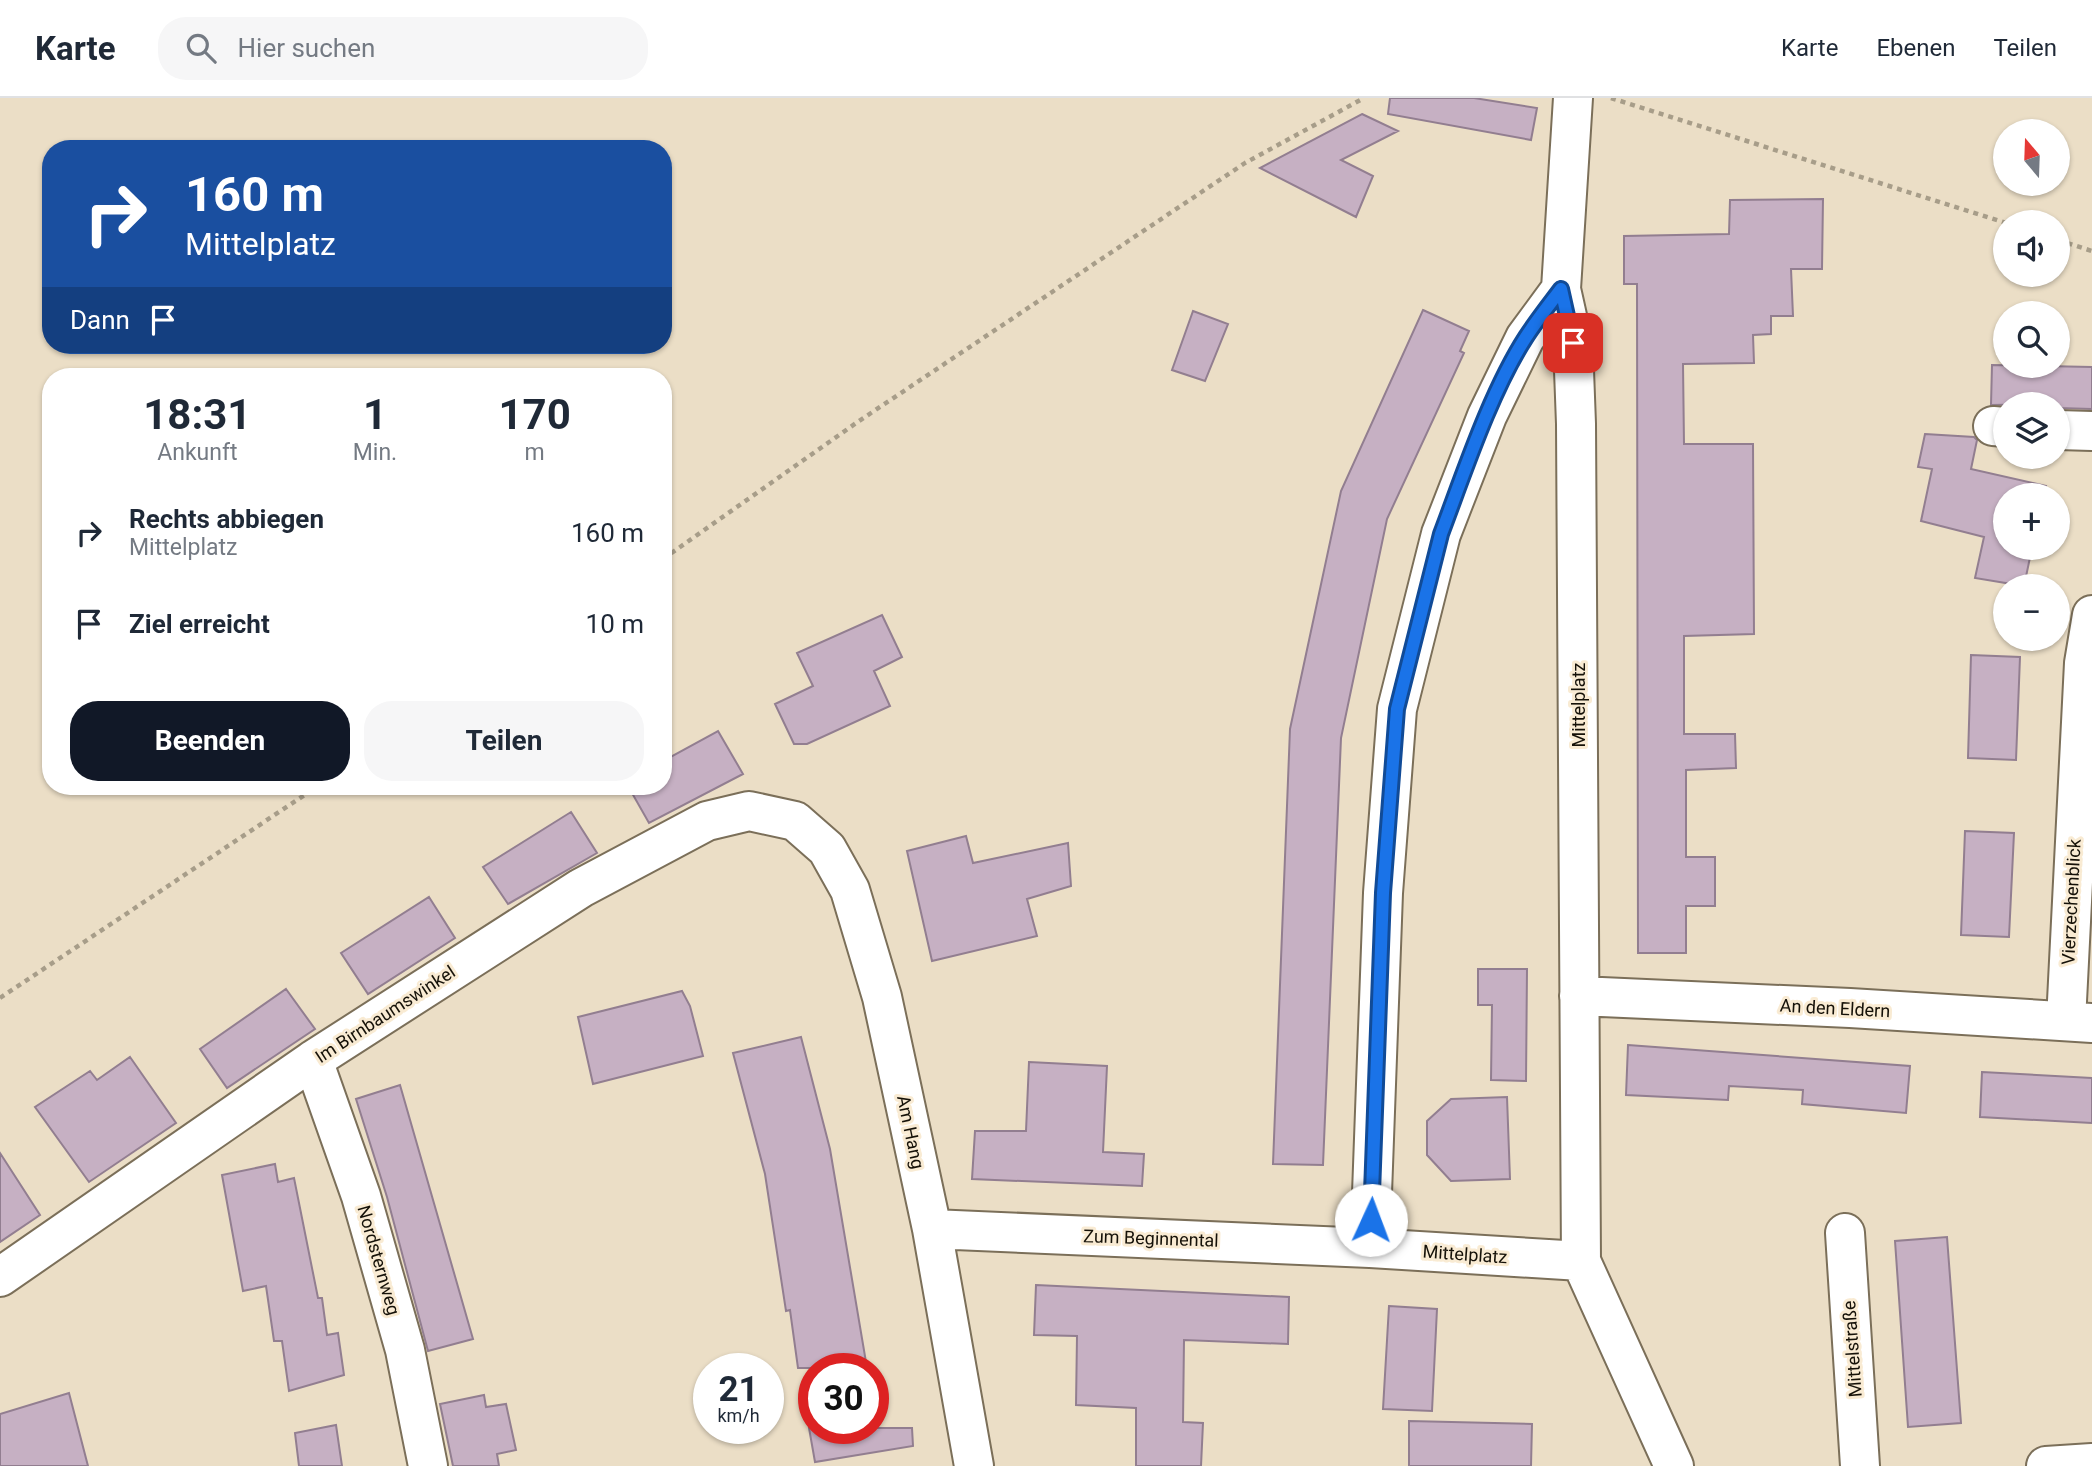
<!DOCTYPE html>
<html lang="de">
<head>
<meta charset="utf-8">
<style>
  :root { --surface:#fff; --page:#f6f6f7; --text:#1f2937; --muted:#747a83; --line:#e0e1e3; --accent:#111827 }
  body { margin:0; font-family:Roboto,sans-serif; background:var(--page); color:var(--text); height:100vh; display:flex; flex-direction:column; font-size:26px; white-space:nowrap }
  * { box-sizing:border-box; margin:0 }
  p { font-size:23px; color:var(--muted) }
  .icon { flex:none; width:38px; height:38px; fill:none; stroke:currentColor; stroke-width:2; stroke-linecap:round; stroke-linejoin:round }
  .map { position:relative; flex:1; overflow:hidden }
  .sheet { position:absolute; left:42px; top:270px; width:630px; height:427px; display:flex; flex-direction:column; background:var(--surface); border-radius:28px; box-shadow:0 2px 5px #0004 }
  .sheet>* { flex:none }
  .banner { position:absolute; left:42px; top:42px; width:630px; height:214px; border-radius:28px; box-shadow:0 2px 5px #0004; background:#1a4fa0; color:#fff; overflow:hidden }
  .needle { width:46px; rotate:341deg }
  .tools { position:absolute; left:1993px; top:21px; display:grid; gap:14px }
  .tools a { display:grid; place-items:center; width:77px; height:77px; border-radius:50%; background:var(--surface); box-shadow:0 2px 5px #0004; font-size:35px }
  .speed { position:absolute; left:693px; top:1255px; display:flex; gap:14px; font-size:35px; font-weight:700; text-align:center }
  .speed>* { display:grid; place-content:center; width:91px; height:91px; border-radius:50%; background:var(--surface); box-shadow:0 2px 5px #0004; line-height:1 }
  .speed small { font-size:18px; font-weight:400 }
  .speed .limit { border:10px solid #d22; background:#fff; color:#111 }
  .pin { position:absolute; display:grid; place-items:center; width:60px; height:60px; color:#fff; margin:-30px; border-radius:14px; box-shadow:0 4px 10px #0006 }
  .me { position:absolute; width:77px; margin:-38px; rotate:2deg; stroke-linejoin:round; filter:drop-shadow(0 0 5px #0008) }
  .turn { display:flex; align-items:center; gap:24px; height:147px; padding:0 28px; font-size:32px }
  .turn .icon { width:91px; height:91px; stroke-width:2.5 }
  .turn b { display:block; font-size:49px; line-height:60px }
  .then { display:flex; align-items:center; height:66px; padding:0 28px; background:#0003; gap:14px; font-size:26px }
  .eta { display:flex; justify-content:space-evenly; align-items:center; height:119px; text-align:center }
  .eta b { font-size:42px; font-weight:700; line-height:49px }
  .primary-button { display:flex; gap:14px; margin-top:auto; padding:14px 28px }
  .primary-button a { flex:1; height:80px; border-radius:28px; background:var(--accent); color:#fff; font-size:28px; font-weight:700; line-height:80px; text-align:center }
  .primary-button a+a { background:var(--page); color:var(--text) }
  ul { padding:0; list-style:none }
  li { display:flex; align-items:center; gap:21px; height:91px; padding:0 28px }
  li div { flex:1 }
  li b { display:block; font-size:26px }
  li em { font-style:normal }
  header { display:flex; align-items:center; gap:42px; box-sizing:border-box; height:98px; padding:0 35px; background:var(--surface); border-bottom:2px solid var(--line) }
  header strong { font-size:33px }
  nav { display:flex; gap:38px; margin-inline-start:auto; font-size:24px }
  .search { width:490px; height:63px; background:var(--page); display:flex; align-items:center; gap:18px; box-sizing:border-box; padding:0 24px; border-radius:28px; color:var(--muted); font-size:26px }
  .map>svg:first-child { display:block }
</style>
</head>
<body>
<header>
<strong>Karte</strong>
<div class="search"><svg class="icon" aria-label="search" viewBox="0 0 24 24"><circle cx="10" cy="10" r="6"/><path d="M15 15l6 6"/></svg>Hier suchen</div>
<nav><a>Karte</a><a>Ebenen</a><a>Teilen</a></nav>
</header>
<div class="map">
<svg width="2092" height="1368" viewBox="0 0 2092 1368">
  <rect width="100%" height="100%" fill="#ebdec6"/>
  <path fill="#c6b0c3" stroke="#927e90" stroke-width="2" d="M1390 0H1474L1537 10 1531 42 1388 16Z
    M1362 16 1398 33 1341 62 1373 78 1356 119 1260 70Z
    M1823 101 1822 171H1791L1793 218H1771V236L1753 237 1754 265 1683 266 1684 346H1753L1754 536 1684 538V636H1735L1736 670 1686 672V759H1715V808H1686V855H1638L1637 186H1624V138L1729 136 1730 102Z
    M1423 212 1469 233 1460 253 1464 255 1387 421 1341 640 1323 1067 1273 1066 1290 631 1341 393Z
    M1193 213 1228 226 1205 283 1172 272Z
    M1992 267 2092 269V311L2058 310V306L1991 307Z
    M1925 336 1974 339 1977 342 1971 371 2046 388 2044 397H2006V450H2032L2024 488 1975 480 1984 439 1921 423 1932 371 1918 369Z
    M882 517 902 559 874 573 890 608 807 646H794L775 606 813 588 797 555Z
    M1971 557 2020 559 2016 662 1968 660Z
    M718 633 743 676 649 725 628 688H663V663Z
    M571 714 597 755 508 806 483 769Z
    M1965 733 2014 735 2009 839 1961 837Z
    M966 738 973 765 1068 745 1071 788 1027 801 1037 838 932 863 907 753Z
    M429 799 455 840 368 896 341 855Z
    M1478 871H1527L1526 983 1491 982 1492 907H1478Z
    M286 891 315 931 227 990 200 951Z
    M682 893 690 908 703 958 593 986 578 919Z
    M801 939 830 1051 867 1270H798L790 1212 786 1213 765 1076 733 955Z
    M1628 947 1910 968 1906 1015 1802 1006 1803 992 1729 988 1728 1002 1626 997Z
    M130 959 176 1025 89 1084 35 1009 90 973 97 982Z
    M1029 964 1107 968 1103 1054 1144 1056 1142 1088 972 1081 975 1033H1026Z
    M1982 974 2092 980V1025L1980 1019Z
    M400 987 473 1241 428 1253 387 1099 356 1001Z
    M1507 999 1510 1081 1451 1083 1427 1057V1023L1451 1001Z
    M0 1055 40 1117 0 1144Z
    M275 1066 278 1084 294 1080 318 1200H322L327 1237 338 1235 344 1277 289 1293 282 1243H274L266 1188 243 1193 222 1077Z
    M1947 1139 1961 1325 1908 1329 1895 1143Z
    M1036 1187 1289 1199 1288 1246 1184 1242 1183 1324 1203 1325 1201 1368H1136V1310L1076 1307 1077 1238 1034 1237Z
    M1389 1208 1437 1211 1432 1313 1383 1311Z
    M69 1295 88 1368H0V1316Z
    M484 1297 486 1309 506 1306 516 1352 497 1356 499 1368H453L440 1306Z
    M1409 1323 1532 1326 1531 1368H1409Z
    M336 1327 342 1368H299L295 1335Z
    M809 1330H912L913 1348 815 1364Z"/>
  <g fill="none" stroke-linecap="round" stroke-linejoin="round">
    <defs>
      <path id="street" d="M1573 0 1561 191 1573 245 1576 326 1581 1163 1674 1368
        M1993 328 2006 329
        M2058 332 2092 333
        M1579 898 1850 910 2092 925
        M2066 923 2084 565 2092 517
        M313 962 361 1098 405 1252 428 1368
        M932 1131 1370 1150 1581 1163
        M1845 1135 1860 1368
        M1370 1150 1383 795 1397 611 1441 436 1487 318 1525 240 1561 191
        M0 1179 313 962 581 790 707 723 749 713 795 723 827 751 850 792 882 899 932 1131 974 1368
        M2046 1368 2092 1365"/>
    </defs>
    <use href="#street" stroke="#7b6f59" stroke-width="42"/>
    <path stroke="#a79d89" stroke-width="4.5" stroke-dasharray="5 5" stroke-linecap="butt" d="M1611 0 2006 125
      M2058 142 2092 153
      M663 461 859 323 1245 65 1364 0
      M0 900 318 688"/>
    <use href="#street" stroke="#fff" stroke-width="38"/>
  </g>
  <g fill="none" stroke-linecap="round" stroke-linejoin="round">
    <defs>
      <path id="route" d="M1371 1122 1383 795 1397 611 1441 436C1464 375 1491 293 1526 239 1537 222 1549 207 1561 191L1573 245"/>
    </defs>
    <use href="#route" stroke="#114b97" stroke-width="18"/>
    <use href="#route" stroke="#1a73e8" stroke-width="12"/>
  </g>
  <g text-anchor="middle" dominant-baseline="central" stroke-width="6" stroke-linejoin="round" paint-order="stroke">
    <g font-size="18" fill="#151108" stroke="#f9ebd3">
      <text transform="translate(1578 607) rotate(-90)">Mittelplatz</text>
      <text transform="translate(2071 804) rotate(-87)">Vierzechenblick</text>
      <text transform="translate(1835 910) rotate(3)">An den Eldern</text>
      <text transform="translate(385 916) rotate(-33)">Im Birnbaumswinkel</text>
      <text transform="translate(911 1034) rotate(78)">Am Hang</text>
      <text transform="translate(1151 1140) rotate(2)">Zum Beginnental</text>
      <text transform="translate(1465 1156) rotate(4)">Mittelplatz</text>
      <text transform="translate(379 1162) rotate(74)">Nordsternweg</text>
      <text transform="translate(1852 1251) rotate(-94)">Mittelstraße</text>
    </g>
  </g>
</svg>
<div class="tools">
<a><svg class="needle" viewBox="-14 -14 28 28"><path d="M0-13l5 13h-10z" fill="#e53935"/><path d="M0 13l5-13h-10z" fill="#747a83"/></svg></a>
<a><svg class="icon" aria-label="sound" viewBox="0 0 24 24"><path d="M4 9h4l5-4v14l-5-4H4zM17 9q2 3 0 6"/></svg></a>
<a><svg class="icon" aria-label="search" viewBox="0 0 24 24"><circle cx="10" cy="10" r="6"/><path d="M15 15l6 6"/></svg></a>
<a><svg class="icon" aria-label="layers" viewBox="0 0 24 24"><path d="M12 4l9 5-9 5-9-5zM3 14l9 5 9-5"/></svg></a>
<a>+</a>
<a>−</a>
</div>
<div class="speed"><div>21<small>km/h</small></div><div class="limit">30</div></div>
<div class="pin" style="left:1573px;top:245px;background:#d93025"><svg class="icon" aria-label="arrive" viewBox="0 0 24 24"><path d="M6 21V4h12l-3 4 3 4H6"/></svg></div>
<svg class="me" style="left:1371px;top:1122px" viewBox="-20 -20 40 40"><circle r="19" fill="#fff"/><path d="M0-13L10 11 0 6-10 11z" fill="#1a73e8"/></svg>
<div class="banner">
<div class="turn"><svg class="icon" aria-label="right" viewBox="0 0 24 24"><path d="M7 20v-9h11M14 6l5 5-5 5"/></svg><div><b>160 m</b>Mittelplatz</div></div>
<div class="then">Dann<svg class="icon" aria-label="arrive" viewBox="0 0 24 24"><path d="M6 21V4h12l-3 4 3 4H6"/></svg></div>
</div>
<section class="sheet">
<div class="eta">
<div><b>18:31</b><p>Ankunft</p></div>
<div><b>1</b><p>Min.</p></div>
<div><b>170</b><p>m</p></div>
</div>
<ul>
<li><svg class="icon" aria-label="right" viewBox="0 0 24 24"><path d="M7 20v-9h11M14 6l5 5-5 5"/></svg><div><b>Rechts abbiegen</b><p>Mittelplatz</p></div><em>160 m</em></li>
<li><svg class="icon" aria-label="arrive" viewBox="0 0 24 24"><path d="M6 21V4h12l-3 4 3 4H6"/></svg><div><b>Ziel erreicht</b></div><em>10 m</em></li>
</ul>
<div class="primary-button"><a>Beenden</a><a>Teilen</a></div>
</section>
</div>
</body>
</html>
